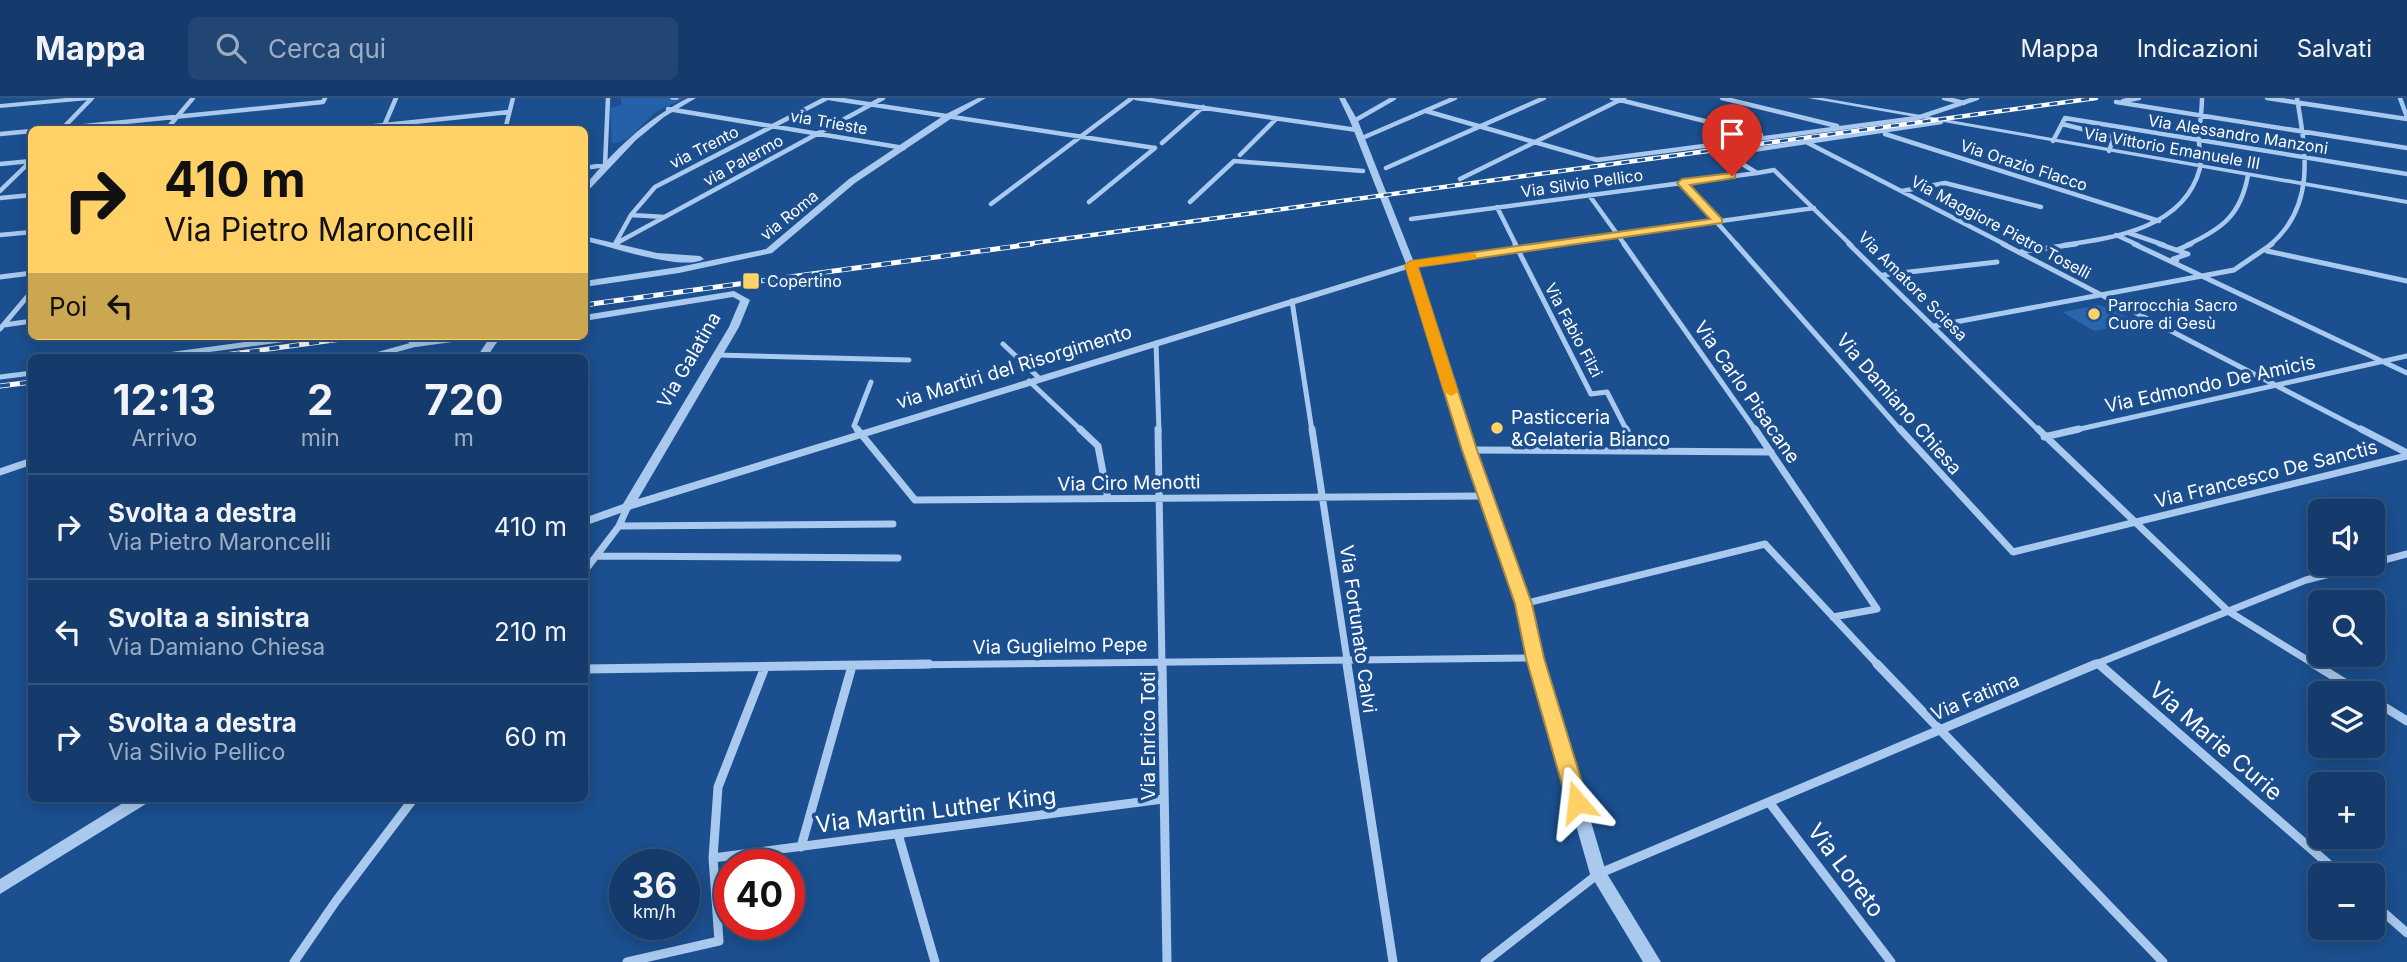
<!DOCTYPE html>
<html lang="it">
<head>
<meta charset="utf-8">
<style>
  :root { --surface:#143b6b; --page:#214673; --text:#f1f3f6; --muted:#9dadc1; --line:#33557e }
  body { margin:0; font-family:Inter,sans-serif; background:var(--page); color:var(--text); height:100vh; display:flex; flex-direction:column; font-size:26px; white-space:nowrap }
  * { box-sizing:border-box; margin:0 }
  p { font-size:23px; color:var(--muted) }
  .icon { flex:none; width:38px; height:38px; fill:none; stroke:currentColor; stroke-width:2; stroke-linecap:round; stroke-linejoin:round }
  .map { position:relative; flex:1; overflow:hidden }
  .drawer { position:absolute; left:28px; top:256px; width:560px; height:448px; display:flex; flex-direction:column; background:var(--surface); border-radius:10px; box-shadow:0 4px 18px #0003,0 0 0 2px var(--line) }
  .drawer>* { flex:none }
  .hud { position:absolute; left:28px; top:28px; width:560px; height:214px; border-radius:10px; box-shadow:0 4px 18px #0003,0 0 0 2px var(--line); background:#ffd166; color:#111; overflow:hidden }
  .tools { position:absolute; left:2308px; top:401px; display:grid; gap:14px }
  .tools a { display:grid; place-items:center; width:77px; height:77px; border-radius:10px; background:var(--surface); box-shadow:0 4px 18px #0003,0 0 0 2px var(--line); font-size:35px }
  .speed { position:absolute; left:609px; top:751px; display:flex; gap:14px; font-size:35px; font-weight:700; text-align:center }
  .speed>* { display:grid; place-content:center; width:91px; height:91px; border-radius:50%; background:var(--surface); box-shadow:0 4px 18px #0003,0 0 0 2px var(--line); line-height:1 }
  .speed small { font-size:18px; font-weight:400 }
  .speed .limit { border:10px solid #d22; background:#fff; color:#111 }
  .pin { position:absolute; display:grid; place-items:center; width:60px; height:60px; color:#fff; margin:-72px -30px; border-radius:50% 50% 50% 0; rotate:-45deg; box-shadow:0 0 7px #0007 }
  .pin .icon { rotate:45deg }
  .me { position:absolute; width:77px; margin:-38px; rotate:343deg; stroke-linejoin:round; filter:drop-shadow(0 0 5px #0008) }
  .turn { display:flex; align-items:center; gap:24px; height:147px; padding:0 21px; font-size:32px }
  .turn .icon { width:91px; height:91px; stroke-width:2.5 }
  .turn b { display:block; font-size:49px; line-height:60px }
  .then { display:flex; align-items:center; height:66px; padding:0 21px; background:#0003; gap:14px; font-size:26px }
  .eta { display:flex; justify-content:space-evenly; align-items:center; height:119px; text-align:center }
  .eta b { font-size:42px; font-weight:700; line-height:49px }
  ul { padding:0; list-style:none }
  li { display:flex; align-items:center; gap:21px; height:105px; padding:0 21px; border-top:2px solid var(--line) }
  li div { flex:1 }
  li b { display:block; font-size:26px }
  li em { font-style:normal }
  header { display:flex; align-items:center; gap:42px; box-sizing:border-box; height:98px; padding:0 35px; background:var(--surface); border-bottom:2px solid var(--line) }
  header strong { font-size:33px }
  nav { display:flex; gap:38px; margin-inline-start:auto; font-size:24px }
  .search { width:490px; height:63px; background:var(--page); display:flex; align-items:center; gap:18px; box-sizing:border-box; padding:0 24px; border-radius:10px; color:var(--muted); font-size:26px }
  .map>svg:first-child { display:block }
</style>
</head>
<body>
<header>
<strong>Mappa</strong>
<div class="search"><svg class="icon" aria-label="search" viewBox="0 0 24 24"><circle cx="10" cy="10" r="6"/><path d="M15 15l6 6"/></svg>Cerca qui</div>
<nav><a>Mappa</a><a>Indicazioni</a><a>Salvati</a></nav>
</header>
<div class="map">
<svg width="2407" height="864" viewBox="0 0 2407 864">
  <rect width="100%" height="100%" fill="#1b4f8f"/>
  <path fill="#2461a8" d="M621 0H685C677 4 667 8 658 13 643 22 630 47 612 45L610 10 621 7Z"/>
  <path fill="#2a66ad" d="M2099 207 2130 220 2128 222 2133 225 2094 233 2062 214Z"/>
  <g fill="none" stroke-linecap="round" stroke-linejoin="round">
    <path stroke="#3d69a0" stroke-width="10" stroke-dasharray="10 5" stroke-linecap="butt" d="M492 244 495 238"/>
    <path stroke="#a9c9ee" stroke-width="3.5" d="M672 0H677"/>
    <path stroke="#a9c9ee" stroke-width="4.5" d="M829 0 1155 50
      M1136 0 1357 32
      M1612 0 1761 37
      M1722 0 1837 28
      M1944 0 1964 5
      M2267 0 2407 21
      M2400 0 2407 19
      M2123 3 2139 0
      M2116 4 2407 50
      M668 11 904 50
      M1426 13 1597 62 1917 20 1977 0
      M1354 23 1394 0
      M2062 26 2114 39 2109 53
      M384 28 396 0
      M62 31 92 0
      M45 32 323 4 325 0
      M166 32 193 0
      M337 32 509 14
      M505 32 513 0
      M0 36 32 33
      M1885 36 2159 123
      M1360 41 1455 0
      M2053 43 2065 20 2407 76
      M1162 45 1203 9
      M1808 45 2006 147
      M1240 57 1276 21
      M0 66 31 63
      M584 70 605 67 608 0
      M1386 70 1544 0
      M1460 81 1624 0
      M1682 85 1737 147
      M0 93 32 62
      M1902 93 1945 85 2041 109
      M1589 97 1625 147
      M0 100 32 97
      M1089 104 1155 50
      M1190 104 1234 63 1363 73
      M991 106 1132 0
      M1497 109 1516 147
      M631 117 665 119
      M1411 121 1757 75
      M2129 135 2164 147
      M0 137 32 134
      M2116 137 2138 147
      M616 144 631 117 655 89 827 0
      M615 146 883 0
      M1549 147 1814 110
      M1851 147 1774 72 1757 75 1726 56 1941 24
      M2064 147C2116 140 2185 129 2200 70 2202 61 2199 52 2199 43 2199 29 2202 14 2202 0
      M2187 147C2222 131 2241 117 2248 77
      M2270 147C2316 108 2306 54 2297 0"/>
    <path stroke="#a9c9ee" stroke-width="5" d="M1515 146 1591 296 1607 294 1627 333
      M1624 146 1756 333
      M1736 146 1901 333
      M1849 146 2039 333
      M2003 146 2364 333
      M2134 146 2407 275
      M2159 146 2188 156 2173 161 2177 162
      M2177 152 2191 146
      M2267 153 2407 183
      M2020 154 2076 146
      M1411 167 1561 146
      M1883 177 1997 164
      M0 179 32 175
      M1292 203 1312 333
      M4 227 32 223
      M1934 228 2234 172 2272 146
      M0 231 32 193
      M1156 245 1159 333
      M1003 246 1039 280
      M717 257 909 262
      M153 259 309 238
      M369 259 416 246
      M0 279 32 275
      M1029 283 1082 333
      M858 333 854 328 871 284
      M2071 333 2407 258"/>
    <path stroke="#a9c9ee" stroke-width="7" d="M857 331 915 402 1486 398
      M1080 331 1098 348 1108 401
      M1158 331 1162 568
      M1312 331 1348 568
      M1626 331 1637 352
      M1755 331 1877 511 1833 519
      M1900 331 2013 454 2407 358
      M2038 331 2228 513 2317 568
      M2361 331 2407 355
      M2044 339 2079 331
      M1470 352 1771 354
      M0 374 32 363
      M619 428 893 426
      M597 458 898 460
      M2373 465 2407 456
      M584 474 619 428 628 408
      M1523 506 1765 446 1879 568
      M2098 565 2101 568
      M808 568 1535 560
      M2091 568 2306 482 2369 466"/>
    <path stroke="#a9c9ee" stroke-width="9" d="M1162 566 1167 864
      M1347 566 1393 864
      M1877 566 2163 864
      M2099 566 2341 777
      M2314 566 2361 595
      M584 571 929 566
      M2373 602 2407 623
      M1769 704 1891 864
      M898 736 935 864
      M801 749 852 568
      M713 760 1163 701
      M2373 805 2407 835
      M294 864 336 803 414 700
      M627 864 719 843 713 760 718 689 765 569
      M1485 864 1598 776 2096 566"/>
    <path fill="#a9c9ee" fill-rule="evenodd" d="M66 0H92L89 2 0 10V6Z
      M688 0H696L664 19 636 42 584 97V89C613 53 646 21 688 0Z
      M978 0H986L952 20 855 85 772 155 679 175 584 189V183L679 169 766 151 849 81 946 16Z
      M1339 0H1345L1358 23 1415 167 1476 352 1530 506 1542 560 1606 774 1661 864H1643L1590 776 1528 560 1516 506 1464 352 1408 171 632 411 584 428V420L623 406 729 229 740 203 733 199 584 223V217L734 193 750 202 739 229 638 401 1406 166 1350 23Z
      M1808 0H1823L2407 102V106Z
      M584 138 657 155 700 158 704 161C683 174 610 148 584 143Z
      M403 238H414L418 243 453 238H479L474 241 416 249 412 248Z
      M492 241 497 244 487 259H477L488 242Z
      M131 700H151L149 704 0 796V781Z"/>
    <defs>
      <path id="rail-far1" d="M1019 147 2096 0"/>
      <path id="rail" d="M584 207 1032 146
        M210 259 363 238
        M0 288 32 284"/>
    </defs>
    <use href="#rail-far1" stroke="#fff" stroke-width="4.5"/>
    <use href="#rail" stroke="#fff" stroke-width="5"/>
    <use href="#rail-far1" stroke="#1b4f8f" stroke-width="2.5" stroke-dasharray="8" stroke-linecap="butt"/>
    <use href="#rail" stroke="#1b4f8f" stroke-width="3.5" stroke-dasharray="10" stroke-linecap="butt"/>
  </g>
  <path fill="#ffd166" stroke="#a68842" stroke-width="2" d="M1732 75 1735 76V80L1690 87 1722 121V125L1418 169 1477 352 1532 506 1544 560 1588 704 1585 709 1577 712 1570 709 1567 704 1526 560 1515 506 1462 352 1405 167 1411 163 1710 121 1677 85 1682 81Z"/>
  <path fill="#f59e0b" d="M1472 155 1476 156V161L1418 169 1458 294 1451 298 1444 294 1405 167 1411 163Z"/>
  <g fill="#ffd166" stroke="#1b4f8f" stroke-width="2.5">
    <rect x="742" y="174" width="18" height="18" rx="3.5"/>
    <circle cx="2094" cy="216" r="7"/>
    <circle cx="1497" cy="330" r="7"/>
  </g>
  <g text-anchor="middle" dominant-baseline="central" stroke-width="7" stroke-linejoin="round" paint-order="stroke">
    <g font-size="16" fill="#fff" stroke="#1b4f8f">
      <text transform="translate(829 24) rotate(10)">via Trieste</text>
      <text transform="translate(2238 36) rotate(9)">Via Alessandro Manzoni</text>
      <text transform="translate(704 49) rotate(-27)">via Trento</text>
      <text transform="translate(2172 50) rotate(10)">Via Vittorio Emanuele III</text>
      <text transform="translate(743 62) rotate(-29)">via Palermo</text>
      <text transform="translate(2024 67) rotate(18)">Via Orazio Flacco</text>
      <text transform="translate(1582 85) rotate(-8)">Via Silvio Pellico</text>
      <text transform="translate(789 117) rotate(-39)">via Roma</text>
      <text transform="translate(2001 129) rotate(28)">Via Maggiore Pietro Toselli</text>
      <text transform="translate(1913 188) rotate(45)">Via Amatore Sciesa</text>
      <text transform="translate(1574 232) rotate(62)">Via Fabio Filzi</text>
    </g>
    <g font-size="16" fill="#fff" stroke="#1b4f8f" text-anchor="start">
      <text x="767" y="183">Copertino</text>
      <text x="2108" y="207">Parrocchia Sacro<tspan x="2108" dy="18">Cuore di Gesù</tspan></text>
    </g>
    <g font-size="19" fill="#fff" stroke="#1b4f8f">
      <text transform="translate(689 262) rotate(-60)">Via Galatina</text>
      <text transform="translate(1014 269) rotate(-17)">via Martiri del Risorgimento</text>
      <text transform="translate(2210 286) rotate(-12)">Via Edmondo De Amicis</text>
      <text transform="translate(1747 294) rotate(55)">Via Carlo Pisacane</text>
      <text transform="translate(1899 306) rotate(49)">Via Damiano Chiesa</text>
      <text transform="translate(2266 376) rotate(-14)">Via Francesco De Sanctis</text>
      <text transform="translate(1129 385) rotate(-1)">Via Ciro Menotti</text>
      <text transform="translate(1358 531) rotate(82)">Via Fortunato Calvi</text>
      <text transform="translate(1060 548) rotate(-1)">Via Guglielmo Pepe</text>
      <text transform="translate(1975 599) rotate(-23)">Via Fatima</text>
      <text transform="translate(1148 638) rotate(-90)">Via Enrico Toti</text>
    </g>
    <g font-size="19" fill="#fff" stroke="#1b4f8f" text-anchor="start">
      <text x="1511" y="319">Pasticceria<tspan x="1511" dy="22">&amp;Gelateria Bianco</tspan></text>
    </g>
    <g font-size="23" fill="#fff" stroke="#1b4f8f">
      <text transform="translate(2216 643) rotate(41)">Via Marie Curie</text>
      <text transform="translate(936 712) rotate(-7)">Via Martin Luther King</text>
      <text transform="translate(1846 772) rotate(53)">Via Loreto</text>
    </g>
  </g>
</svg>
<div class="tools">
<a><svg class="icon" aria-label="sound" viewBox="0 0 24 24"><path d="M4 9h4l5-4v14l-5-4H4zM17 9q2 3 0 6"/></svg></a>
<a><svg class="icon" aria-label="search" viewBox="0 0 24 24"><circle cx="10" cy="10" r="6"/><path d="M15 15l6 6"/></svg></a>
<a><svg class="icon" aria-label="layers" viewBox="0 0 24 24"><path d="M12 4l9 5-9 5-9-5zM3 14l9 5 9-5"/></svg></a>
<a>+</a>
<a>−</a>
</div>
<div class="speed"><div>36<small>km/h</small></div><div class="limit">40</div></div>
<div class="pin" style="left:1732px;top:78px;background:#d93025"><svg class="icon" aria-label="arrive" viewBox="0 0 24 24"><path d="M6 21V4h12l-3 4 3 4H6"/></svg></div>
<svg class="me" style="left:1577px;top:704px" viewBox="-20 -20 40 40"><path d="M0-17L14 15 0 8-14 15z" fill="#ffd166" stroke="#fff" stroke-width="4"/></svg>
<div class="hud">
<div class="turn"><svg class="icon" aria-label="right" viewBox="0 0 24 24"><path d="M7 20v-9h11M14 6l5 5-5 5"/></svg><div><b>410 m</b>Via Pietro Maroncelli</div></div>
<div class="then">Poi<svg class="icon" aria-label="left" viewBox="0 0 24 24"><path d="M17 20v-9H6M10 6l-5 5 5 5"/></svg></div>
</div>
<section class="drawer">
<div class="eta">
<div><b>12:13</b><p>Arrivo</p></div>
<div><b>2</b><p>min</p></div>
<div><b>720</b><p>m</p></div>
</div>
<ul>
<li><svg class="icon" aria-label="right" viewBox="0 0 24 24"><path d="M7 20v-9h11M14 6l5 5-5 5"/></svg><div><b>Svolta a destra</b><p>Via Pietro Maroncelli</p></div><em>410 m</em></li>
<li><svg class="icon" aria-label="left" viewBox="0 0 24 24"><path d="M17 20v-9H6M10 6l-5 5 5 5"/></svg><div><b>Svolta a sinistra</b><p>Via Damiano Chiesa</p></div><em>210 m</em></li>
<li><svg class="icon" aria-label="right" viewBox="0 0 24 24"><path d="M7 20v-9h11M14 6l5 5-5 5"/></svg><div><b>Svolta a destra</b><p>Via Silvio Pellico</p></div><em>60 m</em></li>
</ul>
</section>
</div>
</body>
</html>
